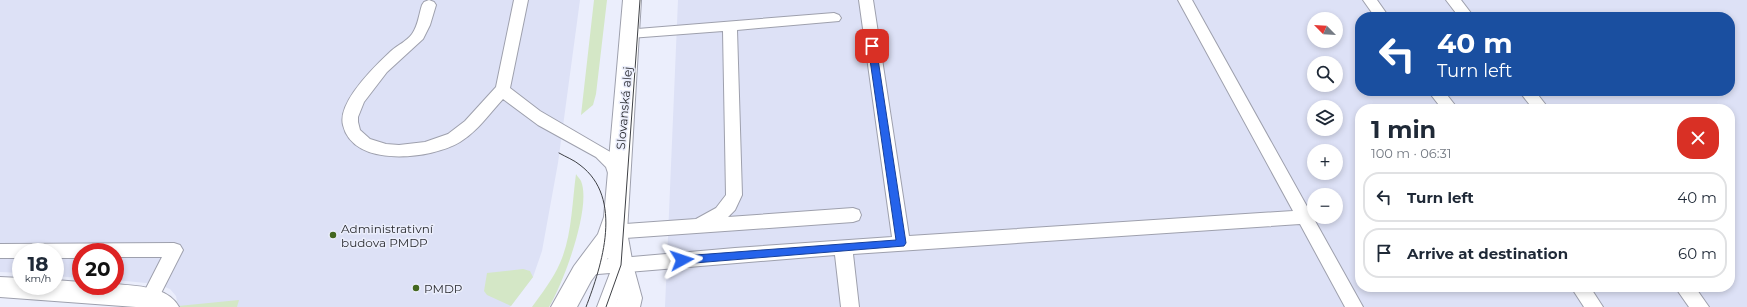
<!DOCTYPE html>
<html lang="en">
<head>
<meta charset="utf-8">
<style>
  :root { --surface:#fff; --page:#f2f2f3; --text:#1f2937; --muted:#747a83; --line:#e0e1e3 }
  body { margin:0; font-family:Montserrat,sans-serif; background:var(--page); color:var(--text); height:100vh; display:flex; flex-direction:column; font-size:15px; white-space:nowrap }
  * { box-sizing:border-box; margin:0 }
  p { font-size:13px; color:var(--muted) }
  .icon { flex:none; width:22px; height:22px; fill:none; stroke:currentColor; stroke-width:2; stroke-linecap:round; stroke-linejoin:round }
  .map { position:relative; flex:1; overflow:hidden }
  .sheet { position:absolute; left:1355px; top:104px; width:380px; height:188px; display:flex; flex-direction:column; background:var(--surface); border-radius:16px; box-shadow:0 2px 6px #0003 }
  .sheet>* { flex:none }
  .guide { position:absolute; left:1355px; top:12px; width:380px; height:84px; border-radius:16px; box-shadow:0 2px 6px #0003; background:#1a4fa0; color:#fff; overflow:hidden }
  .needle { width:26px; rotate:294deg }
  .buttons { position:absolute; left:1307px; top:12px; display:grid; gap:8px }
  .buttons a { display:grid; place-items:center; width:36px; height:36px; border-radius:50%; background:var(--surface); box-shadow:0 2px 6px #0003; font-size:20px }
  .speed { position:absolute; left:12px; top:243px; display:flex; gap:8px; font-size:20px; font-weight:700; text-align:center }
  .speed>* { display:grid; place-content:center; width:52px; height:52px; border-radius:50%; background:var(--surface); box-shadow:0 2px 6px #0003; line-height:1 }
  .speed small { font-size:10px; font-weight:400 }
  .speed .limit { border:6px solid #d22; background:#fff; color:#111 }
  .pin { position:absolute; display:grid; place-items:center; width:34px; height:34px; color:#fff; margin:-17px; border-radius:8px; box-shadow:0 2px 6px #0006 }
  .me { position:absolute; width:44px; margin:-22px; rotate:85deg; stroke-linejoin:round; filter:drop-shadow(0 0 3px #0008) }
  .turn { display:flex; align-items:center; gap:14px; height:84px; padding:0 16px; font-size:18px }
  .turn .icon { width:52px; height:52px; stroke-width:2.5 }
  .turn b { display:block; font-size:28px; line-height:34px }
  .round { display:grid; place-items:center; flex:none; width:42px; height:42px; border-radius:16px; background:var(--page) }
  .head { display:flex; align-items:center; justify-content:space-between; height:68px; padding:0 16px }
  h1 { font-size:24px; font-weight:700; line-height:30px }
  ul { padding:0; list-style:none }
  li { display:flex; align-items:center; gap:12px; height:50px; margin:0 8px 6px; padding:0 8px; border:2px solid var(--line); border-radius:16px }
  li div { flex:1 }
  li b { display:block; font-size:15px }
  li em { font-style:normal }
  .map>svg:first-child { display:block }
</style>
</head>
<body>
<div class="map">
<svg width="1747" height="307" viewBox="0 0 1747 307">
  <rect width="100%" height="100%" fill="#ebeefc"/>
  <path fill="#dde1f6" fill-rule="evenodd" d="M0 0H580L558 163 542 251 533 277 510 307H178L176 296 170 289 157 284 115 280V252H81V278L55 276V252H21V273L0 272Z
    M678 0H1747V307H665ZM1360 17H1730V91H1360ZM1314 19H1336V41H1314ZM1314 63H1336V85H1314ZM1314 107H1336V129H1314ZM1360 109H1730V287H1360ZM1314 151H1336V173H1314ZM1314 195H1336V217H1314Z"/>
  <path fill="#d4e7c6" d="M594 0H607L596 94 593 105 581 115Z
    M576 174C577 176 580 179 581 181 592 207 563 284 549 307H532C542 293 553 279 560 263 572 236 572 203 576 174Z
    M523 269 530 271 533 277 511 306 487 295 484 291 487 273Z
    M239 300 237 307H178V306Z"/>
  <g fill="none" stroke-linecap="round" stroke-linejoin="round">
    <defs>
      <path id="service" d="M429 0 434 2 436 5 430 25 423 39 387 72 364 102 358 117V122L360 130 370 139 386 144 399 145 425 142 448 134 465 121 496 87 514 0H528L510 88 540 111 612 153C619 160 623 168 625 178L623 182 617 184 611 182 606 167 596 157 538 125 503 99C489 114 478 131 460 142 432 159 353 169 343 125 337 102 376 65 391 51 398 45 407 41 412 34 418 26 419 14 422 5L424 2Z
        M859 0H873L909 236 1293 211 1178 0H1192L1363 307H1345L1300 224 853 254 859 307H841L835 255 628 272 615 307H597L610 273 586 275 580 273 577 268 580 263 586 261 735 248 892 237Z
        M1363 0H1377L1389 17H1375Z
        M1446 0H1461L1474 17H1459Z
        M834 13 839 15 841 18 839 21 737 30 742 195 735 210 728 217 853 208 859 210 861 215 859 220 853 222 611 239 605 237 602 232 605 227 611 225 696 219 716 208 726 195 723 31 630 38 625 36 623 33 625 30Z
        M1428 91H1444L1458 109H1442Z
        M1519 91H1535L1549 109H1533Z
        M174 243 180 245 183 250 156 303 150 306 144 303 141 298 162 257H115V252H81V258H55V252H21V258H0V244Z
        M1571 287H1590L1603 307H1584Z
        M1675 287H1695L1709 307H1689Z"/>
      <path id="minor" d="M0 277 21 278V286H55V280L81 282V286H115V284C136 286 168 286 179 307H136L0 297Z"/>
      <path id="secondary" d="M623 0H641L627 232 633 265 642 298 640 307H614L618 298 608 258 591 281 577 307H551L574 266 598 234 604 217Z"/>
    </defs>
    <use href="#service" stroke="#9ea0ad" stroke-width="2"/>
    <use href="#minor" stroke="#9ea0ad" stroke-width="2"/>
    <use href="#secondary" stroke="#9ea0ad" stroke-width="2"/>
    <use href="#service" fill="#fff" fill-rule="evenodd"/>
    <use href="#minor" fill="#fff" fill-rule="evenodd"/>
    <use href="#secondary" fill="#fff" fill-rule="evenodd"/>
    <path stroke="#3e4045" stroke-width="1" d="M559 153C566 157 574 160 580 165 624 198 602 265 586 307
      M606 307 621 265 640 0"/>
  </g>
  <path fill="#2563eb" stroke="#184099" d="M872 43 876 46 906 243 904 246 682 264 678 263 677 260 678 257 682 256 896 240 868 46Z"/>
  <g fill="#43671f" stroke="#ebeefc" stroke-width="1.5">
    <circle cx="333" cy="235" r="4"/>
    <circle cx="416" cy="288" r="4"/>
  </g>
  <g text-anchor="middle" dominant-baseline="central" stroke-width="3" stroke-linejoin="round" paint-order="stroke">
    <g font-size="12" fill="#2b2c31" stroke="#ebeefc">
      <text transform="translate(624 108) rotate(-85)">Slovanská alej</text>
    </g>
    <g font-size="12" fill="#2b2c31" stroke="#ebeefc" text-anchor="start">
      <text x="341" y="228">Administrativní<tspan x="341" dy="14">budova PMDP</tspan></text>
      <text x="424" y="288">PMDP</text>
    </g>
  </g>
</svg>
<div class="buttons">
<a><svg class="needle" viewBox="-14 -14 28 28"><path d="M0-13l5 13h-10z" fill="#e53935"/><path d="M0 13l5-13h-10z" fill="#747a83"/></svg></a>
<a><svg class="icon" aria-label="search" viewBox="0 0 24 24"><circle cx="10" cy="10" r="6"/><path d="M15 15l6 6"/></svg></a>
<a><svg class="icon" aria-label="layers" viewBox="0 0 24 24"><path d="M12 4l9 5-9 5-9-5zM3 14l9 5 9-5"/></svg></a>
<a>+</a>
<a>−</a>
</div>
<div class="speed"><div>18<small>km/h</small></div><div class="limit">20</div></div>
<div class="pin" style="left:872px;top:46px;background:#d93025"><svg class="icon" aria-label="arrive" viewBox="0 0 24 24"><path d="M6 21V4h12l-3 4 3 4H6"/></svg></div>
<svg class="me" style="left:682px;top:260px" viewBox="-20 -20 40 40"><path d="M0-17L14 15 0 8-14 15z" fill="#2563eb" stroke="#fff" stroke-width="4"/></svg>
<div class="guide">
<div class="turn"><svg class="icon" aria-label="left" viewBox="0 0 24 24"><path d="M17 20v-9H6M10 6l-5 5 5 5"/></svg><div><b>40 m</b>Turn left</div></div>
</div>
<section class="sheet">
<div class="head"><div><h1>1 min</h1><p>100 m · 06:31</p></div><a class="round" style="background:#d93025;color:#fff"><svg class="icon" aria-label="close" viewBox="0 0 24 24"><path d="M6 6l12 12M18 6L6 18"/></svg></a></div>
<ul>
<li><svg class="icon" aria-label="left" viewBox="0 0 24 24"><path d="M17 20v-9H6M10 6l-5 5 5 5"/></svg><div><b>Turn left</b></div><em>40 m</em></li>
<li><svg class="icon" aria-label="arrive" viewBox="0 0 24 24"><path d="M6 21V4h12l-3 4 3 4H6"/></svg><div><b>Arrive at destination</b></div><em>60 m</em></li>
</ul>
</section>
</div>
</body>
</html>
